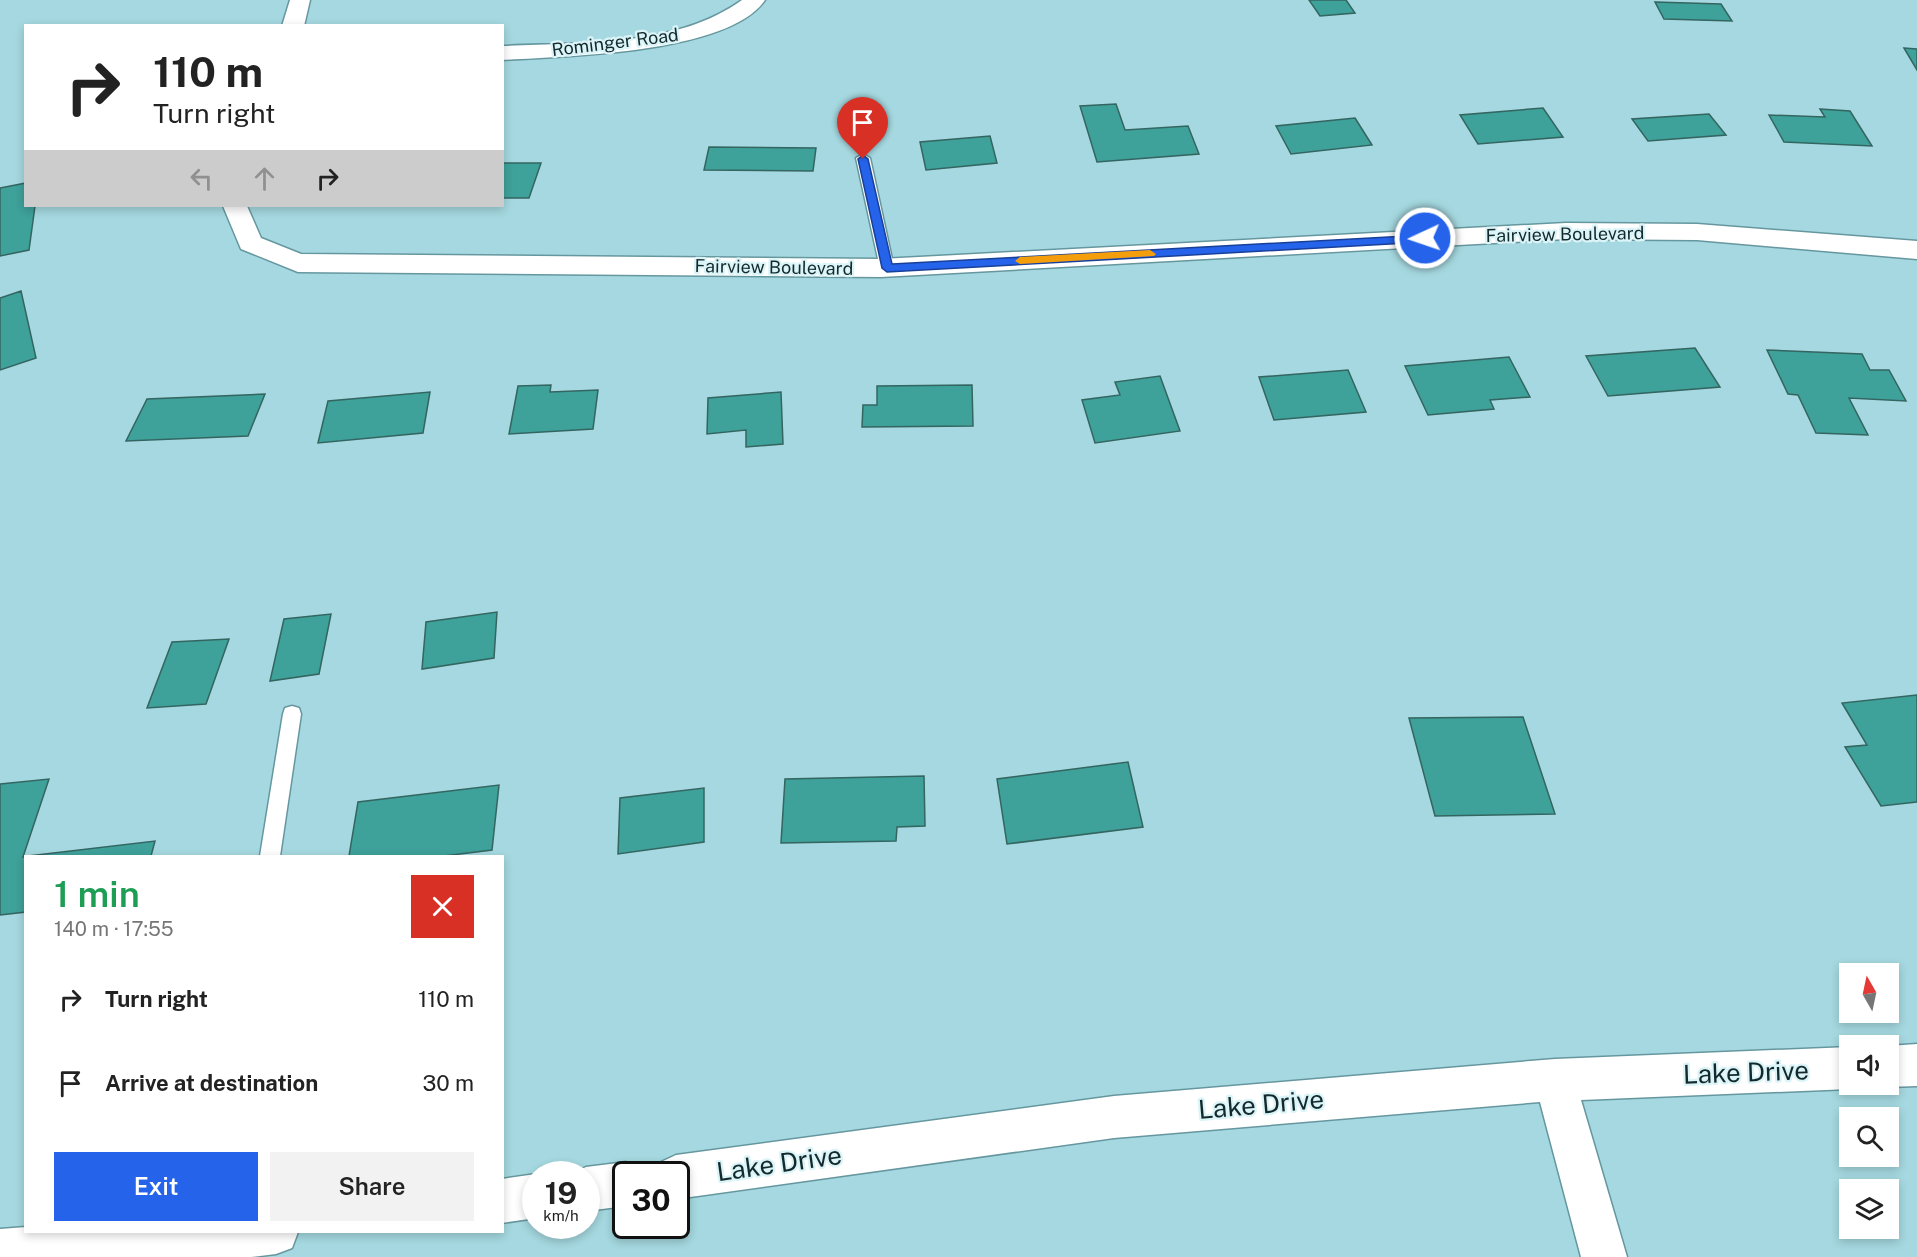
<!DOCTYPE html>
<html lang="en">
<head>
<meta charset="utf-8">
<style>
  :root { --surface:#fff; --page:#f2f2f2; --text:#222; --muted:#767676; --accent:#2563eb }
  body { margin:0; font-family:"Public Sans",sans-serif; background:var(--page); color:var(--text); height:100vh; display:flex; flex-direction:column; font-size:22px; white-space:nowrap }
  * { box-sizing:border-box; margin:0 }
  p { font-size:20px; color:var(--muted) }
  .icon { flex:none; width:33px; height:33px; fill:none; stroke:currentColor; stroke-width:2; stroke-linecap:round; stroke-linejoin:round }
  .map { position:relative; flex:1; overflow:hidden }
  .sheet { position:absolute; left:24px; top:855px; width:480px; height:378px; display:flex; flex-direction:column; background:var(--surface); border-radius:0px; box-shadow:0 3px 9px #0003 }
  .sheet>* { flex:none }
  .top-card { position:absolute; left:24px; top:24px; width:480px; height:183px; border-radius:0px; box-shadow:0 3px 9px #0003; background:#fff; color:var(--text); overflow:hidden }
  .needle { width:39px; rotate:351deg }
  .controls { position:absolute; left:1839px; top:963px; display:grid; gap:12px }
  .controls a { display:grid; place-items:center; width:60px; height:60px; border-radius:0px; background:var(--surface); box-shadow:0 3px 9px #0003; font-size:30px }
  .speed { position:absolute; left:522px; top:1161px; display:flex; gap:12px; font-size:30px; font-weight:700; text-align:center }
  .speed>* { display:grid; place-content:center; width:78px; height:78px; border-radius:50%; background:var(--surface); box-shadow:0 3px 9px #0003; line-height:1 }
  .speed small { font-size:15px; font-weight:400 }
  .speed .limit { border:3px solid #111; border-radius:9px; background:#fff; color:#111 }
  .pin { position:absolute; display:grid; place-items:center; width:51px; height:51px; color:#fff; margin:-62px -26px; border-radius:50% 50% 50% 0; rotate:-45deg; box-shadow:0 0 6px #0007 }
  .pin .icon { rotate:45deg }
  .me { position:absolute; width:66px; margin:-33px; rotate:267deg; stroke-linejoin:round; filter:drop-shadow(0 0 4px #0008) }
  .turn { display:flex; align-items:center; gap:21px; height:126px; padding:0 30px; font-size:27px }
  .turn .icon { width:78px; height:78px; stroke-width:2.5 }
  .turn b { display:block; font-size:42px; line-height:51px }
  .lanes { display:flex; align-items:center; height:57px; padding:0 30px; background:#0003; justify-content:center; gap:30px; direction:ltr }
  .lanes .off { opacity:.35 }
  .round { display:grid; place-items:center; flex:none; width:63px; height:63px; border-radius:0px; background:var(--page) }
  .summary { display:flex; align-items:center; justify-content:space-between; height:102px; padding:0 30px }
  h1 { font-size:36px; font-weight:600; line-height:45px; color:#1e9e55 }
  .button { display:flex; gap:12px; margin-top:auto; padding:12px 30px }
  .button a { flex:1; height:69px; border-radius:0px; background:var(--accent); color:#fff; font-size:24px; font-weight:600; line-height:69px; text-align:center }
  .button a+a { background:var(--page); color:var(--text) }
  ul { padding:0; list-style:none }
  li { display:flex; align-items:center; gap:18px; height:84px; padding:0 30px }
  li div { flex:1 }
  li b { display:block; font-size:22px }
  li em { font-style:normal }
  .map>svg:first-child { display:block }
</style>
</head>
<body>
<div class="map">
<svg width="1917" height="1257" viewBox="0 0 1917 1257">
  <rect width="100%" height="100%" fill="#a5d8e0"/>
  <path fill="#3ea19a" stroke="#346561" stroke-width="1.5" d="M1309 0H1346L1355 13 1320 16Z
    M1655 2 1721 4 1732 21 1664 19Z
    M1904 48 1917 49V70Z
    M1116 104 1125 130 1188 126 1199 154 1097 162 1080 106Z
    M1543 108 1563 137 1478 144 1460 115Z
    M1820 109 1850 111 1872 146 1784 142 1769 115 1825 117Z
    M1709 114 1726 135 1648 141 1632 119Z
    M1355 118 1372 145 1291 154 1276 126Z
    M990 136 997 163 926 170 920 142Z
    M709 147 816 148 813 171 704 170Z
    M502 163H541L529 198H502Z
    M26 183V206H35L29 250 0 256V188Z
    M21 291 36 358 0 370V298Z
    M1695 348 1720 387 1608 396 1586 356Z
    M1767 350 1862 354 1870 370H1889L1906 401 1849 398 1868 435 1816 433 1798 395 1788 394Z
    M1509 357 1530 397 1490 400 1494 409 1428 415 1405 366Z
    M1348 370 1366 412 1274 420 1259 377Z
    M1160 376 1180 431 1095 443 1082 400 1120 395 1115 382Z
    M551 385 550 392 598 390 593 429 509 434 518 386Z
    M972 385 973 426 862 427 863 405H877V386Z
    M430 392 423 433 318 443 328 401Z
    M781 392 783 444 746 447V430L707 434 708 398Z
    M265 394 248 436 126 441 147 399Z
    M497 612 494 658 422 669 426 622Z
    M331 614 319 674 270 681 284 619Z
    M229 639 206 704 147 708 172 642Z
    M1917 695V802L1881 806 1845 747 1867 745 1842 703Z
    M1523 717 1555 814 1435 816 1409 718Z
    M1128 762 1143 827 1007 844 997 779Z
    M924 776 925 826 897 827 896 841 781 843 785 779Z
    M49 779 23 857H26V912L0 915V784Z
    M499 785 492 850 444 856H349L358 802Z
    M704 788V842L618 854 620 798Z
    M155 841 151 856H28Z"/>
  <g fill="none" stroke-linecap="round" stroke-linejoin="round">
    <defs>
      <path id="lane" d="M863 154 870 158 894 268 887 273 880 268 856 158Z
        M292 706 299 708 301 714 280 856H260L283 714 285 708Z"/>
      <path id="street" d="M290 0H310L304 26H282Z
        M742 0H765C728 54 564 56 502 60V46C581 42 675 48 742 0Z
        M223 206H247L261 238 301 254 881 259 1566 223 1697 224 1917 241V259L1697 240 1566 239 881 277 298 272 241 249Z
        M1917 1044V1086L1888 1087 1883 1084H1888V1046Z
        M1850 1047V1084H1860L1850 1089 1581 1100 1627 1257H1581L1540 1102 1114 1138 676 1199V1174H655L661 1162 676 1155 1114 1096 1555 1059Z
        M626 1162 641 1169 644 1174H626V1206L586 1211V1174H571L586 1167Z
        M536 1174V1218L502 1223V1179Z
        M26 1227V1232H298L292 1248 276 1254 251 1257H0V1229Z"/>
    </defs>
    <use href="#lane" stroke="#66979f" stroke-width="3"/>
    <use href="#street" stroke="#66979f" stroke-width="3"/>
    <use href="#lane" fill="#fff" fill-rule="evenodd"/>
    <use href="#street" fill="#fff" fill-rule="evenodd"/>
  </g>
  <path fill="#2563eb" stroke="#184099" stroke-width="1.5" d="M863 155 868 159 892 264 1425 235 1431 238 1425 242 887 272 882 268 858 159Z"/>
  <path fill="#f59e0b" d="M1150 250 1156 254 1154 256 1020 264 1015 261 1020 257Z"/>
  <g text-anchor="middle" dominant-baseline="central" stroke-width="4.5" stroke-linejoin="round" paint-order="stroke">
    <g font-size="18" fill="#14292c" stroke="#daf4f8">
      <text transform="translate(615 42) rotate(-7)">Rominger Road</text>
      <text transform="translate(1565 234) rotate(-1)">Fairview Boulevard</text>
      <text transform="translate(774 267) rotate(1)">Fairview Boulevard</text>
    </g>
    <g font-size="26" fill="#14292c" stroke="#daf4f8">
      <text transform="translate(1746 1072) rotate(-2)">Lake Drive</text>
      <text transform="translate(1261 1104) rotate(-5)">Lake Drive</text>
      <text transform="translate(779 1163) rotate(-8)">Lake Drive</text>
    </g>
  </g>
</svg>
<div class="controls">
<a><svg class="needle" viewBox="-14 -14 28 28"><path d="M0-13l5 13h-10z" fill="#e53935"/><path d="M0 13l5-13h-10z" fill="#767676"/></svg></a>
<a><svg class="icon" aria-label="sound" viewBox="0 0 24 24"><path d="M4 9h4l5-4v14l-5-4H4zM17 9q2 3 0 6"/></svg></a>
<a><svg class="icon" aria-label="search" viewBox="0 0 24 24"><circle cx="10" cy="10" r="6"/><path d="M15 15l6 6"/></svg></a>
<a><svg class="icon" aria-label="layers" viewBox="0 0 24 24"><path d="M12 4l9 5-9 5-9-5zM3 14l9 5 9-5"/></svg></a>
</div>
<div class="speed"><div>19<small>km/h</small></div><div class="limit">30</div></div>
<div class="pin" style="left:863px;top:159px;background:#d93025"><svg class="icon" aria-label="arrive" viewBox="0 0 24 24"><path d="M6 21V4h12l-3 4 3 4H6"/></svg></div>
<svg class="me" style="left:1425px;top:238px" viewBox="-20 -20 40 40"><circle r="17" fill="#2563eb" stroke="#fff" stroke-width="3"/><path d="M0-11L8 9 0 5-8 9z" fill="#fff"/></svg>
<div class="top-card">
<div class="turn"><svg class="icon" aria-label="right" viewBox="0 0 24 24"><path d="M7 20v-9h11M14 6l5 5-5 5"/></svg><div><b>110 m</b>Turn right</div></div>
<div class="lanes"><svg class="icon off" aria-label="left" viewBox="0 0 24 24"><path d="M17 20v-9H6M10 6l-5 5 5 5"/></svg><svg class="icon off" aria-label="ahead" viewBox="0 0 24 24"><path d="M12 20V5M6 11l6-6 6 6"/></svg><svg class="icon" aria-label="right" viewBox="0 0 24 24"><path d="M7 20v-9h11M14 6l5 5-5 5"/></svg></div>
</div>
<section class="sheet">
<div class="summary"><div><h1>1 min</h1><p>140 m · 17:55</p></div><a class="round" style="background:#d93025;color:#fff"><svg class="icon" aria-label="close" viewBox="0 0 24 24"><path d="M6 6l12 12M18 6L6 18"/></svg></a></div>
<ul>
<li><svg class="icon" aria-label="right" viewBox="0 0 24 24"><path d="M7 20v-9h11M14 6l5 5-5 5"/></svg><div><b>Turn right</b></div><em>110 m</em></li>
<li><svg class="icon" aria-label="arrive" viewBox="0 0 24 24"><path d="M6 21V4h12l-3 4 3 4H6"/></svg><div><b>Arrive at destination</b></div><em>30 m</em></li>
</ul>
<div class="button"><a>Exit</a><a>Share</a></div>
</section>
</div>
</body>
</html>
